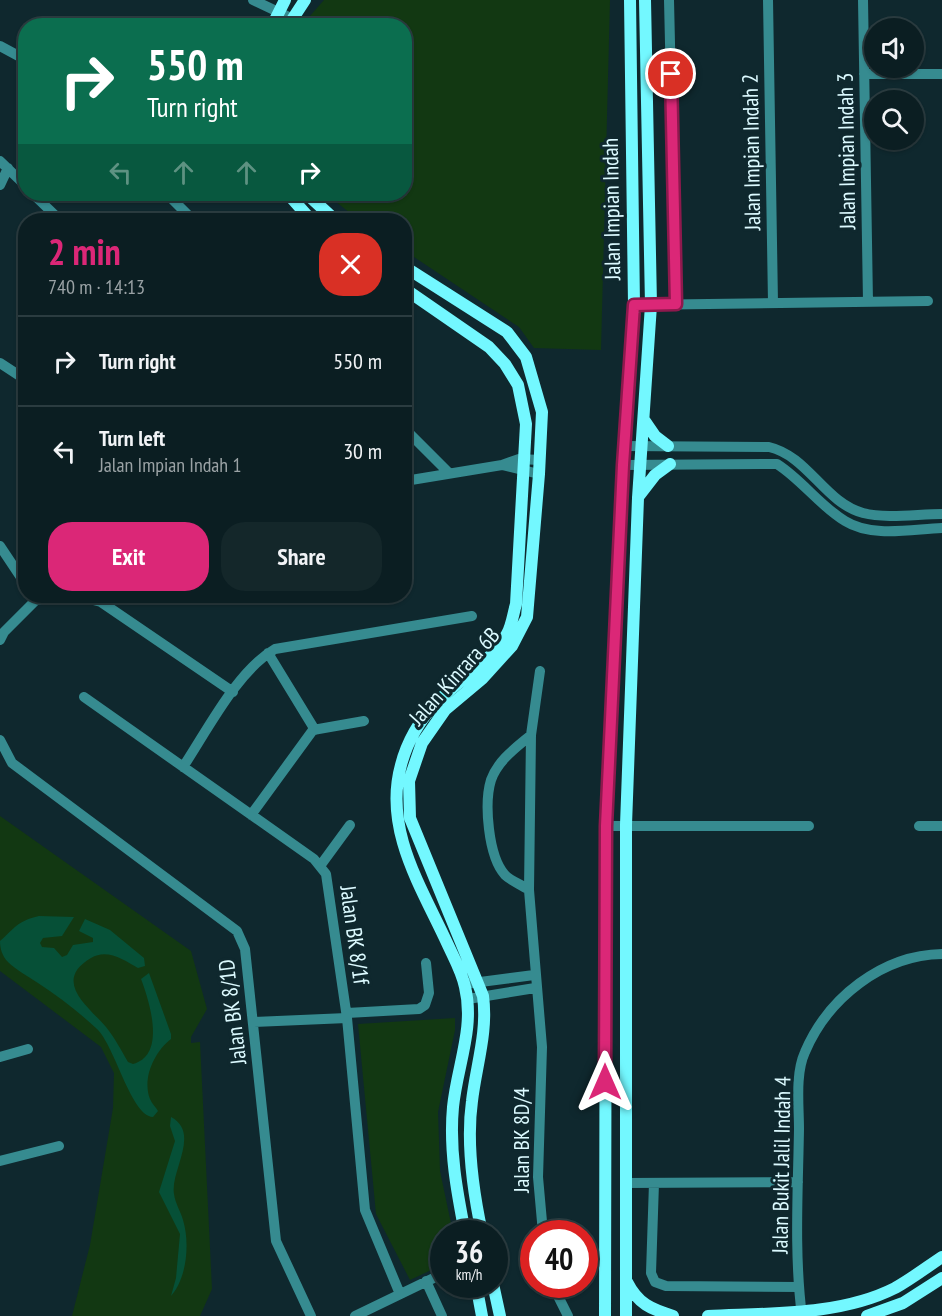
<!DOCTYPE html>
<html lang="en">
<head>
<meta charset="utf-8">
<style>
  :root { --surface:#0b1e22; --page:#14272a; --text:#f1f3f6; --muted:#9aa2a5; --line:#2b3c40; --accent:#db2777 }
  body { margin:0; font-family:"PT Sans Narrow",sans-serif; background:var(--page); color:var(--text); height:100vh; display:flex; flex-direction:column; font-size:22px; white-space:nowrap }
  * { box-sizing:border-box; margin:0 }
  p { font-size:20px; color:var(--muted) }
  .icon { flex:none; width:33px; height:33px; fill:none; stroke:currentColor; stroke-width:2; stroke-linecap:round; stroke-linejoin:round }
  .map { position:relative; flex:1; overflow:hidden }
  .details { position:absolute; left:18px; top:213px; width:394px; height:390px; display:flex; flex-direction:column; background:var(--surface); border-radius:24px; box-shadow:0 2px 4px #0004,0 0 0 2px var(--line) }
  .details>* { flex:none }
  .banner { position:absolute; left:18px; top:18px; width:394px; height:183px; border-radius:24px; box-shadow:0 2px 4px #0004,0 0 0 2px var(--line); background:#0b6e4f; color:#fff; overflow:hidden }
  .buttons { position:absolute; left:864px; top:18px; display:grid; gap:12px }
  .buttons a { display:grid; place-items:center; width:60px; height:60px; border-radius:50%; background:var(--surface); box-shadow:0 2px 4px #0004,0 0 0 2px var(--line); font-size:30px }
  .speed { position:absolute; left:430px; top:1220px; display:flex; gap:12px; font-size:30px; font-weight:700; text-align:center }
  .speed>* { display:grid; place-content:center; width:78px; height:78px; border-radius:50%; background:var(--surface); box-shadow:0 2px 4px #0004,0 0 0 2px var(--line); line-height:1 }
  .speed small { font-size:15px; font-weight:400 }
  .speed .limit { border:9px solid #d22; background:#fff; color:#111 }
  .pin { position:absolute; display:grid; place-items:center; width:51px; height:51px; color:#fff; margin:-26px; border:3px solid #fff; border-radius:50%; box-shadow:0 2px 6px #0007 }
  .me { position:absolute; width:66px; margin:-33px; rotate:0deg; stroke-linejoin:round; filter:drop-shadow(0 0 4px #0008) }
  .turn { display:flex; align-items:center; gap:21px; height:126px; padding:0 30px; font-size:27px }
  .turn .icon { width:78px; height:78px; stroke-width:2.5 }
  .turn b { display:block; font-size:42px; line-height:51px }
  .lanes { display:flex; align-items:center; height:57px; padding:0 30px; background:#0003; justify-content:center; gap:30px; direction:ltr }
  .lanes .off { opacity:.35 }
  .round { display:grid; place-items:center; flex:none; width:63px; height:63px; border-radius:24px; background:var(--page) }
  .overview { display:flex; align-items:center; justify-content:space-between; height:102px; padding:0 30px }
  h1 { font-size:36px; font-weight:800; line-height:45px; color:var(--accent) }
  .action { display:flex; gap:12px; margin-top:auto; padding:12px 30px }
  .action a { flex:1; height:69px; border-radius:24px; background:var(--accent); color:#fff; font-size:24px; font-weight:800; line-height:69px; text-align:center }
  .action a+a { background:var(--page); color:var(--text) }
  ul { padding:0; list-style:none }
  li { display:flex; align-items:center; gap:18px; height:90px; padding:0 30px; border-top:2px solid var(--line) }
  li div { flex:1 }
  li b { display:block; font-size:22px }
  li em { font-style:normal }
  .map>svg:first-child { display:block }
</style>
</head>
<body>
<div class="map">
<svg width="942" height="1316" viewBox="0 0 942 1316">
  <rect width="100%" height="100%" fill="#0f282e"/>
  <path fill="#123812" d="M324 0H610L601 350 534 348 519 327 405 251V220H359L326 194H405V26L302 25Z
    M0 816 191 951 207 1009 191 1037V1043L200 1042 212 1289 200 1316H72L90 1245 113 1108 114 1073 101 1047 0 971Z
    M455 1018V1030L438 1112 440 1171 453 1233H444V1264L410 1280 376 1214 358 1024Z"/>
  <path fill="#065037" d="M39 916 74 917 62 936 43 938 40 943 42 947 54 948 62 957 67 955 73 945 93 942V938L79 931 85 919 110 930 144 958 145 966 138 968C124 960 107 948 91 958 52 981 88 1006 106 1027 115 1038 121 1050 128 1062L133 1064C167 1055 149 1000 141 979L149 973 171 1034V1039C154 1052 142 1079 150 1099 152 1104 156 1107 158 1111L153 1117C131 1116 115 1046 97 1029 79 1012 59 997 38 983 29 977 16 970 8 962 2 956 0 948 0 941 15 928 17 921 39 916Z
    M171 1117C201 1133 170 1171 174 1194 175 1203 181 1212 183 1220 190 1243 187 1278 171 1296L176 1278 180 1234 159 1192 175 1141 170 1126Z"/>
  <g fill="none" stroke-linecap="round" stroke-linejoin="round">
    <path stroke="#368b90" stroke-width="10" d="M253 0 291 18
      M669 0 676 304
      M768 0 773 303
      M863 0 868 302
      M0 46 26 60
      M864 74H942
      M0 161 26 186
      M0 185 8 168
      M33 194 60 220
      M167 194 193 220
      M634 305 928 301
      M0 363 26 380
      M405 429 448 472
      M624 446 769 447C808 456 825 503 863 513 887 519 917 514 942 514
      M502 465 539 474
      M623 465 777 464C802 480 820 506 845 521 872 538 912 529 942 528
      M405 481 502 465 519 459 540 460
      M0 546 26 585
      M0 640 4 632 36 600 78 596 101 602 233 692
      M268 653 315 730
      M540 671 531 735 529 890 542 1047 538 1177 543 1233
      M84 697 314 859 326 874 347 1018 365 1210 400 1294
      M0 740 12 763 237 931 245 949 276 1241 311 1316
      M183 767C207 731 237 671 275 649L472 616
      M251 815 313 730 364 721
      M606 826H809
      M919 826H942
      M320 866 350 825
      M529 890C522 885 511 881 505 875 488 856 484 803 491 780 498 760 517 747 531 735
      M465 984 534 975
      M468 999 535 988
      M347 1013 419 1009 425 1005 429 993 426 963
      M254 1022 347 1018
      M0 1057 28 1049
      M0 1161 59 1146
      M626 1183 798 1182
      M654 1183 651 1273 655 1282 666 1286 799 1287
      M426 1281 442 1316
      M552 1284 568 1316
      M355 1316 444 1273
      M802 1316C794 1255 798 1190 799 1129 799 1105 795 1074 805 1052 828 998 882 955 942 954"/>
    <path stroke="#73f8ff" stroke-width="12" d="M272 26 285 0
      M288 26 305 0
      M288 194 311 220
      M307 194 335 220
      M405 267 507 332 526 357 542 412 539 474 527 617 512 646 482 679 445 710 422 743 409 781 410 818 483 996C488 1032 476 1066 472 1101 466 1144 473 1191 482 1233
      M405 289 489 347 505 364 518 385 526 424 516 604C513 614 512 625 507 634 490 664 459 679 436 703 419 721 407 742 401 765 383 830 422 888 448 945 454 958 462 972 465 987 475 1028 457 1066 453 1107 449 1150 457 1192 465 1233
      M644 420 655 436 668 446
      M638 497 655 475 670 464
      M627 1282C638 1304 651 1309 673 1316
      M476 1284 482 1316
      M493 1284 500 1316
      M605 1316 606 826 623 465 634 305 630 0
      M626 1316V825L638 498 651 305 645 0
      M708 1316C768 1313 840 1316 895 1288 911 1279 927 1267 942 1257
      M867 1316 903 1303 942 1278"/>
  </g>
  <g fill="none" stroke-linecap="round" stroke-linejoin="round">
    <defs>
      <path id="route" d="M605 1082 606 826 623 465 634 305 676 304 671 74"/>
    </defs>
    <use href="#route" stroke="#8e194d" stroke-width="15"/>
    <use href="#route" stroke="#db2777" stroke-width="10"/>
  </g>
  <g text-anchor="middle" dominant-baseline="central" stroke-width="6" stroke-linejoin="round" paint-order="stroke">
    <g font-size="22" fill="#dcfaff" stroke="#0f282e">
      <text transform="translate(846 151) rotate(-91)">Jalan Impian Indah 3</text>
      <text transform="translate(751 152) rotate(-91)">Jalan Impian Indah 2</text>
      <text transform="translate(611 209) rotate(-91)">Jalan Impian Indah</text>
      <text transform="translate(454 676) rotate(-48)">Jalan Kinrara 6B</text>
      <text transform="translate(355 935) rotate(82)">Jalan BK 8/1f</text>
      <text transform="translate(232 1012) rotate(-97)">Jalan BK 8/1D</text>
      <text transform="translate(521 1140) rotate(-90)">Jalan BK 8D/4</text>
      <text transform="translate(781 1165) rotate(-89)">Jalan Bukit Jalil Indah 4</text>
    </g>
  </g>
</svg>
<div class="buttons">
<a><svg class="icon" aria-label="sound" viewBox="0 0 24 24"><path d="M4 9h4l5-4v14l-5-4H4zM17 9q2 3 0 6"/></svg></a>
<a><svg class="icon" aria-label="search" viewBox="0 0 24 24"><circle cx="10" cy="10" r="6"/><path d="M15 15l6 6"/></svg></a>
</div>
<div class="speed"><div>36<small>km/h</small></div><div class="limit">40</div></div>
<div class="pin" style="left:671px;top:74px;background:#d93025"><svg class="icon" aria-label="arrive" viewBox="0 0 24 24"><path d="M6 21V4h12l-3 4 3 4H6"/></svg></div>
<svg class="me" style="left:605px;top:1082px" viewBox="-20 -20 40 40"><path d="M0-17L14 15 0 8-14 15z" fill="#db2777" stroke="#fff" stroke-width="4"/></svg>
<div class="banner">
<div class="turn"><svg class="icon" aria-label="right" viewBox="0 0 24 24"><path d="M7 20v-9h11M14 6l5 5-5 5"/></svg><div><b>550 m</b>Turn right</div></div>
<div class="lanes"><svg class="icon off" aria-label="left" viewBox="0 0 24 24"><path d="M17 20v-9H6M10 6l-5 5 5 5"/></svg><svg class="icon off" aria-label="ahead" viewBox="0 0 24 24"><path d="M12 20V5M6 11l6-6 6 6"/></svg><svg class="icon off" aria-label="ahead" viewBox="0 0 24 24"><path d="M12 20V5M6 11l6-6 6 6"/></svg><svg class="icon" aria-label="right" viewBox="0 0 24 24"><path d="M7 20v-9h11M14 6l5 5-5 5"/></svg></div>
</div>
<section class="details">
<div class="overview"><div><h1>2 min</h1><p>740 m · 14:13</p></div><a class="round" style="background:#d93025;color:#fff"><svg class="icon" aria-label="close" viewBox="0 0 24 24"><path d="M6 6l12 12M18 6L6 18"/></svg></a></div>
<ul>
<li><svg class="icon" aria-label="right" viewBox="0 0 24 24"><path d="M7 20v-9h11M14 6l5 5-5 5"/></svg><div><b>Turn right</b></div><em>550 m</em></li>
<li><svg class="icon" aria-label="left" viewBox="0 0 24 24"><path d="M17 20v-9H6M10 6l-5 5 5 5"/></svg><div><b>Turn left</b><p>Jalan Impian Indah 1</p></div><em>30 m</em></li>
</ul>
<div class="action"><a>Exit</a><a>Share</a></div>
</section>
</div>
</body>
</html>
